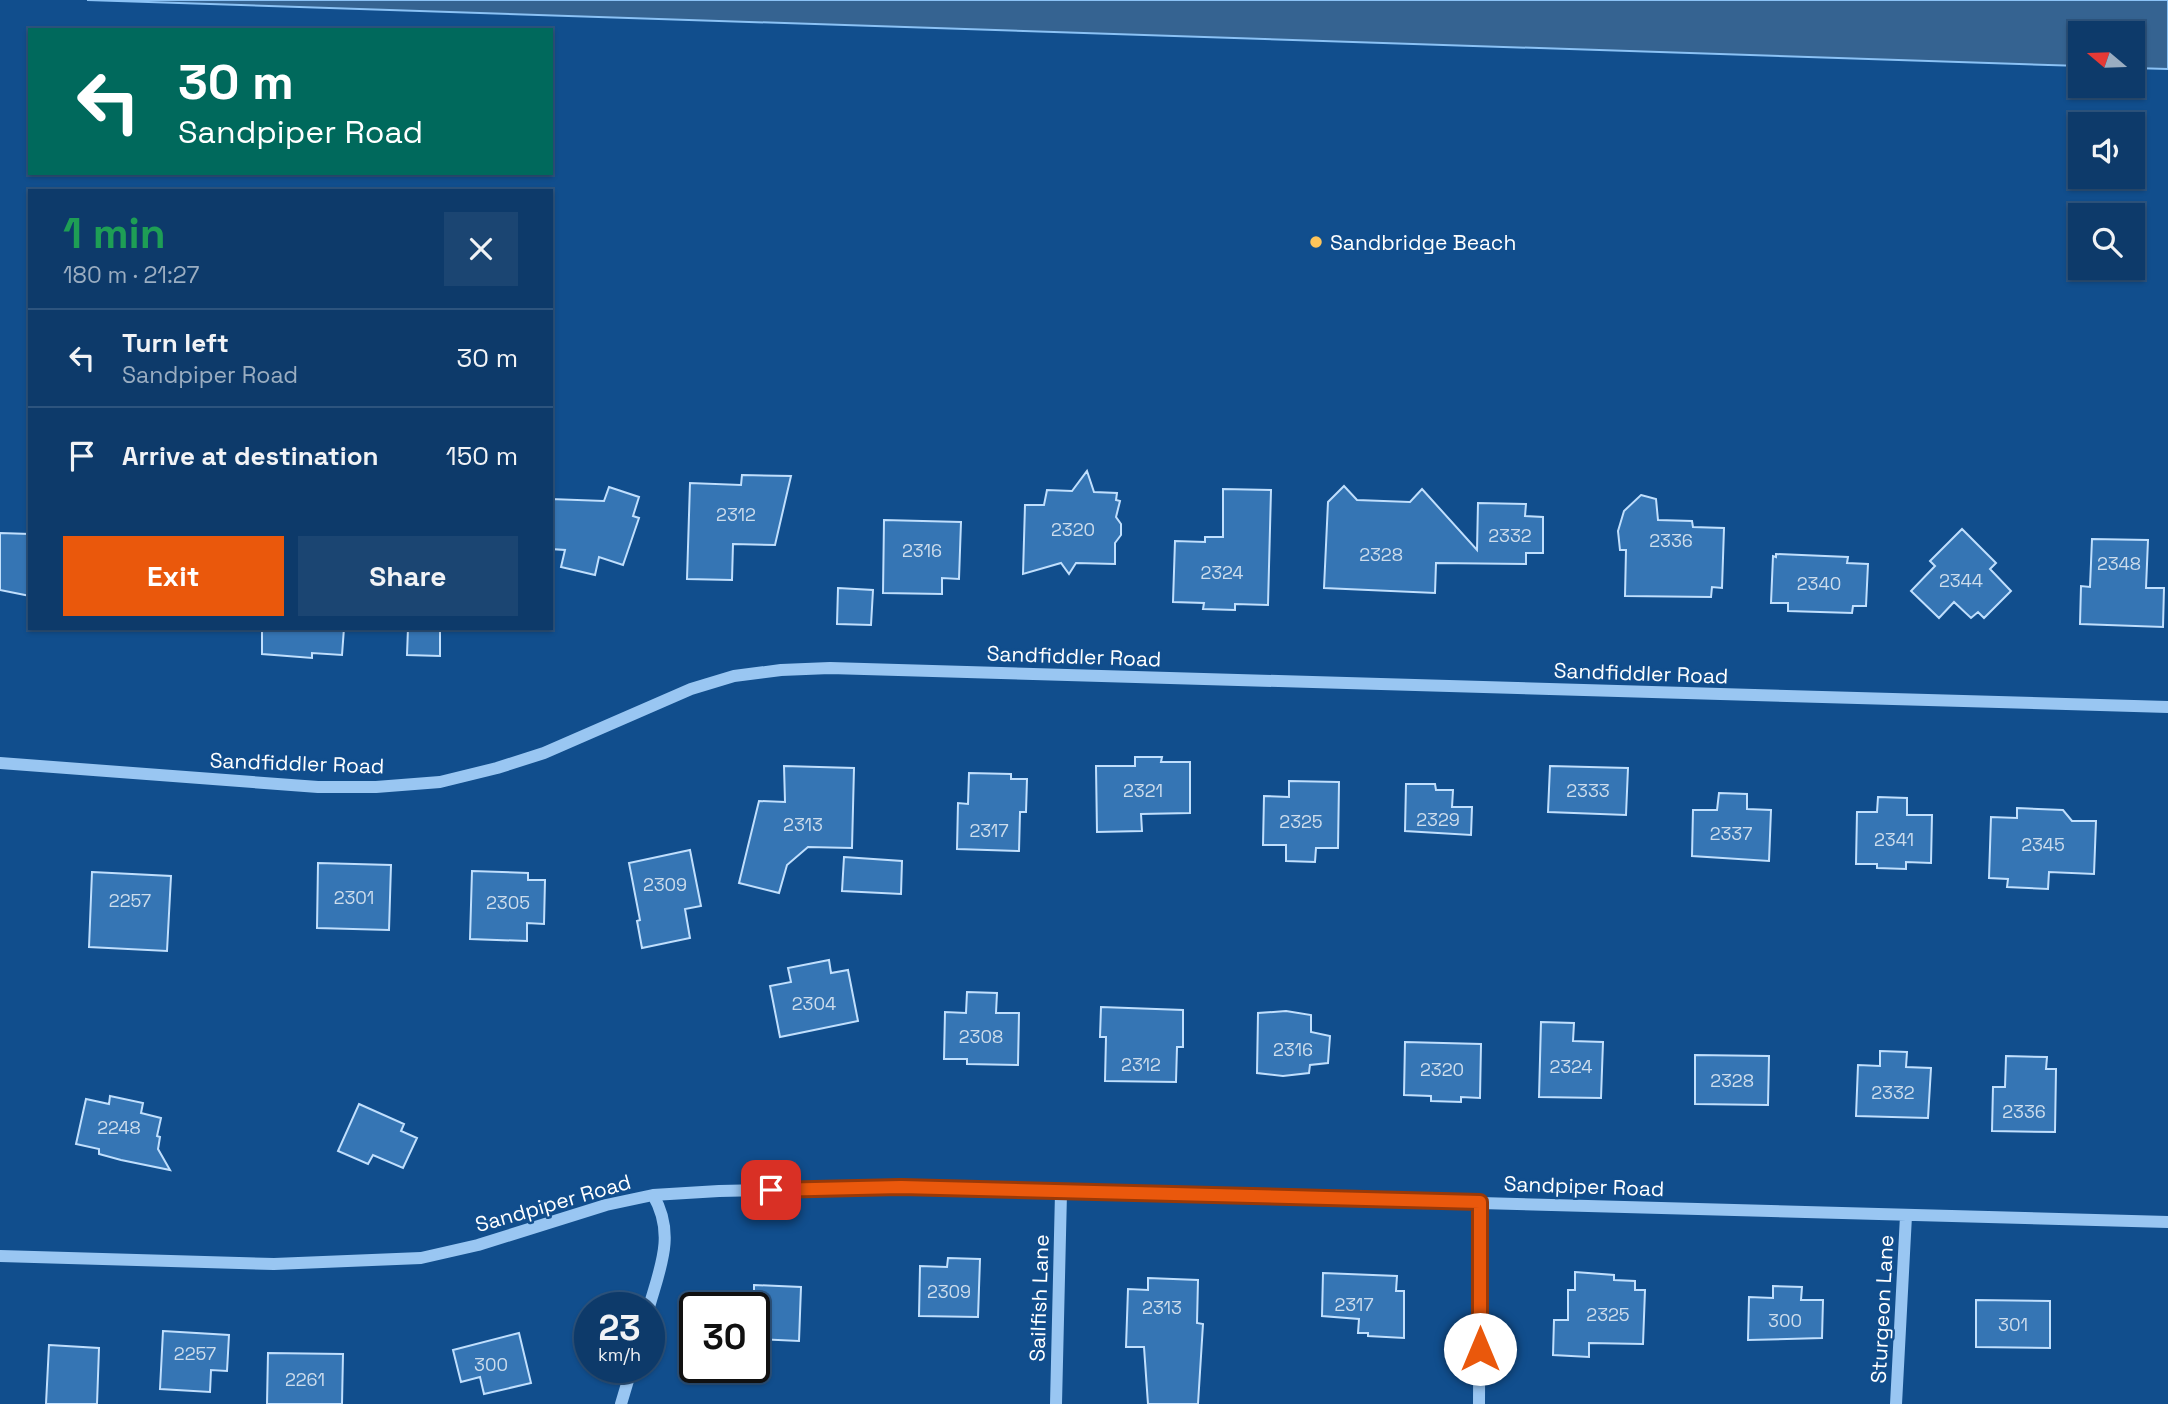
<!DOCTYPE html>
<html lang="en">
<head>
<meta charset="utf-8">
<style>
  :root { --surface:#0d3a6a; --page:#1b4572; --text:#f1f3f6; --muted:#9aadc1; --line:#2d547e; --accent:#ea580c }
  body { margin:0; font-family:"Space Grotesk",sans-serif; background:var(--page); color:var(--text); height:100vh; display:flex; flex-direction:column; font-size:26px; white-space:nowrap }
  * { box-sizing:border-box; margin:0 }
  p { font-size:23px; color:var(--muted) }
  .icon { flex:none; width:38px; height:38px; fill:none; stroke:currentColor; stroke-width:2; stroke-linecap:round; stroke-linejoin:round }
  .map { position:relative; flex:1; overflow:hidden }
  .drawer { position:absolute; left:28px; top:189px; width:525px; height:441px; display:flex; flex-direction:column; background:var(--surface); border-radius:0px; box-shadow:0 2px 5px #0004,0 0 0 2px var(--line) }
  .drawer>* { flex:none }
  .hud { position:absolute; left:28px; top:28px; width:525px; height:147px; border-radius:0px; box-shadow:0 2px 5px #0004,0 0 0 2px var(--line); background:#00695c; color:#fff; overflow:hidden }
  .needle { width:46px; rotate:289deg }
  .controls { position:absolute; left:2068px; top:21px; display:grid; gap:14px }
  .controls a { display:grid; place-items:center; width:77px; height:77px; border-radius:0px; background:var(--surface); box-shadow:0 2px 5px #0004,0 0 0 2px var(--line); font-size:35px }
  .speed { position:absolute; left:574px; top:1292px; display:flex; gap:14px; font-size:35px; font-weight:700; text-align:center }
  .speed>* { display:grid; place-content:center; width:91px; height:91px; border-radius:50%; background:var(--surface); box-shadow:0 2px 5px #0004,0 0 0 2px var(--line); line-height:1 }
  .speed small { font-size:18px; font-weight:400 }
  .speed .limit { border:4px solid #111; border-radius:10px; background:#fff; color:#111 }
  .pin { position:absolute; display:grid; place-items:center; width:60px; height:60px; color:#fff; margin:-30px; border-radius:14px; box-shadow:0 4px 10px #0006 }
  .me { position:absolute; width:77px; margin:-38px; rotate:0deg; stroke-linejoin:round; filter:drop-shadow(0 0 5px #0008) }
  .turn { display:flex; align-items:center; gap:24px; height:147px; padding:0 35px; font-size:32px }
  .turn .icon { width:91px; height:91px; stroke-width:2.5 }
  .turn b { display:block; font-size:49px; line-height:60px }
  .round { display:grid; place-items:center; flex:none; width:74px; height:74px; border-radius:0px; background:var(--page) }
  .headline { display:flex; align-items:center; justify-content:space-between; height:119px; padding:0 35px }
  h1 { font-size:42px; font-weight:700; line-height:52px; color:#1e9e55 }
  .cta { display:flex; gap:14px; margin-top:auto; padding:14px 35px }
  .cta a { flex:1; height:80px; border-radius:0px; background:var(--accent); color:#fff; font-size:28px; font-weight:700; line-height:80px; text-align:center }
  .cta a+a { background:var(--page); color:var(--text) }
  ul { padding:0; list-style:none }
  li { display:flex; align-items:center; gap:21px; height:98px; padding:0 35px; border-top:2px solid var(--line) }
  li div { flex:1 }
  li b { display:block; font-size:26px }
  li em { font-style:normal }
  .map>svg:first-child { display:block }
</style>
</head>
<body>
<div class="map">
<svg width="2168" height="1404" viewBox="0 0 2168 1404">
  <rect width="100%" height="100%" fill="#114e8d"/>
  <path fill="#356391" stroke="#8bc2f5" stroke-width="2" d="M87 0H2168V69L2133 68V33H2081V66Z"/>
  <path fill="#3575b4" stroke="#c0dffd" stroke-width="2" d="M1087 471 1094 492 1117 493 1116 500 1120 501 1116 517 1121 524V535L1115 543V564L1076 563 1069 574 1061 563 1023 574 1025 505H1044L1047 490 1072 491Z
    M742 475 791 476 775 545 733 544 732 580 687 579 690 483 741 485Z
    M1344 486 1357 500 1410 502 1422 489 1477 550 1478 503 1526 504 1525 516 1543 517V553H1526V564L1436 563 1435 593 1324 588 1328 502Z
    M609 487 639 497 633 516 639 518 623 565 599 557 595 575 561 567 565 550 551 549V499L604 501Z
    M1223 489 1271 490 1268 605 1235 604V610L1203 609 1204 603 1173 602 1175 541 1205 542V537H1223Z
    M1641 495 1656 499 1658 520 1692 521 1693 527 1724 528 1722 588 1712 587 1711 597 1625 596 1626 550H1620L1618 531 1624 511Z
    M884 520 961 522 959 579 942 578V594L883 593Z
    M1962 529 1996 563 1990 569 2011 591 1984 618 1978 612 1971 618 1954 602 1939 618 1911 591 1935 566 1930 561Z
    M0 533 30 534V596L0 590Z
    M2092 539 2148 540 2146 588H2164L2163 627 2080 624 2081 586 2090 587Z
    M1776 554 1848 557 1847 563 1868 564 1866 606H1853L1852 613 1788 611V603H1771L1773 556 1776 557Z
    M838 588 873 590 871 625 837 624Z
    M262 628H344L342 655 312 653V658L262 654Z
    M408 628H440V656L407 655Z
    M1135 757H1162L1161 762H1190V813L1141 814 1142 831 1097 832 1096 766H1135Z
    M784 766 854 768 852 848 808 847 787 865 779 893 739 883 759 801 785 802Z
    M1550 766 1628 768 1626 815 1548 812Z
    M969 773 1011 774V779H1027L1026 812H1020L1019 851 957 849 958 803 968 804Z
    M1289 781 1339 782 1338 848H1316L1315 862 1286 861V845H1263L1264 796 1289 797Z
    M1406 784H1435L1436 790H1453L1452 807H1472L1471 835 1405 831Z
    M1719 793 1747 794V809L1771 810 1769 861 1692 856 1693 810H1717Z
    M1878 797 1907 798V815H1932L1931 863 1906 862V869L1877 868V864H1856L1857 812H1877Z
    M2017 808 2063 810 2072 821H2096L2094 874 2049 872 2048 889 2007 887 2008 879 1989 878 1991 817 2017 818Z
    M690 850 701 906 685 909 690 938 642 948 637 921 640 920 629 863Z
    M844 857 902 861 901 894 842 891Z
    M318 863 391 865 389 930 317 928Z
    M472 871 528 873V880H545L544 924 527 923V941L470 939Z
    M92 872 171 876 167 951 89 947Z
    M829 960 831 973 848 970 858 1021 780 1037 770 986 791 982 788 968Z
    M967 992 997 993 996 1013H1019L1018 1065 967 1064V1059H944L945 1012 966 1013Z
    M1101 1007 1183 1010V1047H1177L1176 1082 1105 1081 1106 1037H1100Z
    M1286 1011 1311 1015V1032L1330 1036 1328 1063 1310 1065 1309 1073 1283 1076 1257 1073 1258 1013Z
    M1541 1022 1574 1023 1573 1041 1603 1042 1601 1098 1539 1097Z
    M1405 1042 1481 1044 1480 1098 1461 1097V1102L1431 1101V1096L1404 1095Z
    M1880 1051 1907 1052 1906 1067 1931 1068 1928 1118 1856 1116 1858 1065 1880 1066Z
    M1695 1055 1769 1056 1768 1105 1695 1104Z
    M2006 1056 2047 1057 2046 1069H2056L2055 1132 1992 1131 1993 1087H2005Z
    M110 1096 143 1103 141 1113 161 1118 157 1136 160 1137 158 1149 170 1170 121 1160 99 1154V1149L76 1144 86 1099 109 1104Z
    M359 1104 404 1124 401 1131 417 1138 403 1168 373 1155 368 1164 338 1151Z
    M948 1258 980 1259 978 1317 919 1316 920 1266 947 1267Z
    M1575 1272 1614 1275V1280L1635 1281V1290H1645L1643 1344 1589 1343V1357L1553 1355 1554 1320H1568V1290H1575Z
    M1323 1273 1397 1276 1396 1291H1404V1338L1368 1336V1333H1358L1359 1319 1322 1316Z
    M1148 1278 1198 1280 1197 1323 1203 1324 1198 1404H1148L1144 1347H1126L1128 1289 1148 1290Z
    M754 1285 801 1287 799 1341 754 1339Z
    M1773 1286 1802 1287 1801 1300H1823L1822 1338 1748 1340 1749 1297 1773 1298Z
    M1976 1300 2050 1301V1348L1976 1347Z
    M163 1331 229 1335 227 1371 211 1370 210 1392 160 1389Z
    M519 1333 531 1383 484 1394 480 1377 461 1382 453 1350Z
    M49 1345 99 1348 97 1404H46Z
    M268 1353 343 1354 342 1404H267Z"/>
  <g fill="none" stroke-linecap="round" stroke-linejoin="round">
    <path stroke="#99c6f2" stroke-width="12" d="M0 763 318 787H376L440 782 497 768 544 753 691 689 734 676 781 670 830 668 2168 707
      M0 1256 274 1264 421 1258 478 1245 606 1205 653 1195 719 1191 901 1187 2168 1222
      M649 1307C660 1268 676 1234 653 1195
      M621 1404 632 1367
      M1056 1404 1061 1193
      M1479 1404 1480 1202
      M1896 1404 1906 1216"/>
  </g>
  <g fill="none" stroke-linecap="round" stroke-linejoin="round">
    <defs>
      <path id="route" d="M771 1190 901 1187 1480 1202V1349"/>
    </defs>
    <use href="#route" stroke="#983908" stroke-width="18"/>
    <use href="#route" stroke="#ea580c" stroke-width="12"/>
  </g>
  <circle fill="#ffc55a" stroke="#114e8d" stroke-width="2.5" cx="1316" cy="242" r="7"/>
  <g text-anchor="middle" dominant-baseline="central" stroke-width="5" stroke-linejoin="round" paint-order="stroke">
    <g font-size="18" fill="#ccdcec">
      <text x="736" y="514">2312</text>
      <text x="1073" y="529">2320</text>
      <text x="1510" y="535">2332</text>
      <text x="1671" y="540">2336</text>
      <text x="922" y="550">2316</text>
      <text x="1381" y="554">2328</text>
      <text x="2119" y="563">2348</text>
      <text x="1222" y="572">2324</text>
      <text x="1961" y="580">2344</text>
      <text x="1819" y="583">2340</text>
      <text x="1143" y="790">2321</text>
      <text x="1588" y="790">2333</text>
      <text x="1438" y="819">2329</text>
      <text x="1301" y="821">2325</text>
      <text x="803" y="824">2313</text>
      <text x="989" y="830">2317</text>
      <text x="1731" y="833">2337</text>
      <text x="1894" y="839">2341</text>
      <text x="2043" y="844">2345</text>
      <text x="665" y="884">2309</text>
      <text x="354" y="897">2301</text>
      <text x="130" y="900">2257</text>
      <text x="508" y="902">2305</text>
      <text x="814" y="1003">2304</text>
      <text x="981" y="1036">2308</text>
      <text x="1293" y="1049">2316</text>
      <text x="1141" y="1064">2312</text>
      <text x="1571" y="1066">2324</text>
      <text x="1442" y="1069">2320</text>
      <text x="1732" y="1080">2328</text>
      <text x="1893" y="1092">2332</text>
      <text x="2024" y="1111">2336</text>
      <text x="119" y="1127">2248</text>
      <text x="949" y="1291">2309</text>
      <text x="1354" y="1304">2317</text>
      <text x="1162" y="1307">2313</text>
      <text x="1608" y="1314">2325</text>
      <text x="1785" y="1320">300</text>
      <text x="2013" y="1324">301</text>
      <text x="195" y="1353">2257</text>
      <text x="491" y="1364">300</text>
      <text x="305" y="1379">2261</text>
    </g>
    <g font-size="21" fill="#fff" stroke="#114e8d" text-anchor="start">
      <text x="1330" y="242">Sandbridge Beach</text>
    </g>
    <g font-size="21" fill="#fff" stroke="#114e8d">
      <text transform="translate(1074 656) rotate(2)">Sandfiddler Road</text>
      <text transform="translate(1641 673) rotate(2)">Sandfiddler Road</text>
      <text transform="translate(297 763) rotate(2)">Sandfiddler Road</text>
      <text transform="translate(1584 1186) rotate(2)">Sandpiper Road</text>
      <text transform="translate(553 1203) rotate(-16)">Sandpiper Road</text>
      <text transform="translate(1039 1298) rotate(-88)">Sailfish Lane</text>
      <text transform="translate(1882 1309) rotate(-87)">Sturgeon Lane</text>
    </g>
  </g>
</svg>
<div class="controls">
<a><svg class="needle" viewBox="-14 -14 28 28"><path d="M0-13l5 13h-10z" fill="#e53935"/><path d="M0 13l5-13h-10z" fill="#9aadc1"/></svg></a>
<a><svg class="icon" aria-label="sound" viewBox="0 0 24 24"><path d="M4 9h4l5-4v14l-5-4H4zM17 9q2 3 0 6"/></svg></a>
<a><svg class="icon" aria-label="search" viewBox="0 0 24 24"><circle cx="10" cy="10" r="6"/><path d="M15 15l6 6"/></svg></a>
</div>
<div class="speed"><div>23<small>km/h</small></div><div class="limit">30</div></div>
<div class="pin" style="left:771px;top:1190px;background:#d93025"><svg class="icon" aria-label="arrive" viewBox="0 0 24 24"><path d="M6 21V4h12l-3 4 3 4H6"/></svg></div>
<svg class="me" style="left:1480px;top:1349px" viewBox="-20 -20 40 40"><circle r="19" fill="#fff"/><path d="M0-13L10 11 0 6-10 11z" fill="#ea580c"/></svg>
<div class="hud">
<div class="turn"><svg class="icon" aria-label="left" viewBox="0 0 24 24"><path d="M17 20v-9H6M10 6l-5 5 5 5"/></svg><div><b>30 m</b>Sandpiper Road</div></div>
</div>
<section class="drawer">
<div class="headline"><div><h1>1 min</h1><p>180 m · 21:27</p></div><a class="round"><svg class="icon" aria-label="close" viewBox="0 0 24 24"><path d="M6 6l12 12M18 6L6 18"/></svg></a></div>
<ul>
<li><svg class="icon" aria-label="left" viewBox="0 0 24 24"><path d="M17 20v-9H6M10 6l-5 5 5 5"/></svg><div><b>Turn left</b><p>Sandpiper Road</p></div><em>30 m</em></li>
<li><svg class="icon" aria-label="arrive" viewBox="0 0 24 24"><path d="M6 21V4h12l-3 4 3 4H6"/></svg><div><b>Arrive at destination</b></div><em>150 m</em></li>
</ul>
<div class="cta"><a>Exit</a><a>Share</a></div>
</section>
</div>
</body>
</html>
